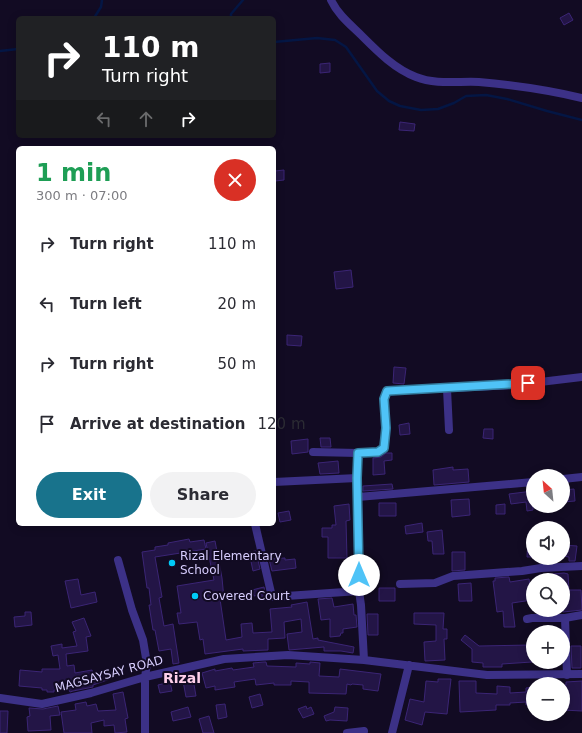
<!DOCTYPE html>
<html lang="en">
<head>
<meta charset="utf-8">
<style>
  :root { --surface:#fff; --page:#f2f2f3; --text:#2b2b33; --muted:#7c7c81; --accent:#18738c }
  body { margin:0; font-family:"DejaVu Sans",sans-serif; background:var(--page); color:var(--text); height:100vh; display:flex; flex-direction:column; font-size:15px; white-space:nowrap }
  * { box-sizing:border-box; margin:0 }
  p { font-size:13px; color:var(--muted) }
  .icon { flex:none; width:22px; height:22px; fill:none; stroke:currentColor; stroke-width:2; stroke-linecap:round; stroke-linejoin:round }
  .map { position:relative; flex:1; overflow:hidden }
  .details { position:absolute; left:16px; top:146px; width:260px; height:380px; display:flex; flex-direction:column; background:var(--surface); border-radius:6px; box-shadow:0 2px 10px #0003 }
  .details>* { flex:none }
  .banner { position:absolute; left:16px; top:16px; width:260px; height:122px; border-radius:6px; box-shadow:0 2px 10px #0003; background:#202124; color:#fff; overflow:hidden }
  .needle { width:26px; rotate:333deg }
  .fabs { position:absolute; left:526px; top:469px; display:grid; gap:8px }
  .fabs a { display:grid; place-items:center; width:44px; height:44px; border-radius:50%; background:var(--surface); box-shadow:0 2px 10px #0003; font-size:20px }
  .pin { position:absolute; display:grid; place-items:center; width:34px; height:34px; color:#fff; margin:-17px; border-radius:8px; box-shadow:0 2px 6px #0006 }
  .me { position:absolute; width:44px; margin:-22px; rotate:0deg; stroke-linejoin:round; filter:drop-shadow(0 0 3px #0008) }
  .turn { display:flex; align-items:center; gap:14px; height:84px; padding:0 20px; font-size:18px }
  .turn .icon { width:52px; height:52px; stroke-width:2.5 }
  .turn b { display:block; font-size:28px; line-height:34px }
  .lanes { display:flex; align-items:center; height:38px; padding:0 20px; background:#0003; justify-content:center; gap:20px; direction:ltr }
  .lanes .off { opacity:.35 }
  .round { display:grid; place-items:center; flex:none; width:42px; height:42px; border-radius:21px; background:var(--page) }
  .headline { display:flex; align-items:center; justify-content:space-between; height:68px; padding:0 20px }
  h1 { font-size:24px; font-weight:700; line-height:30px; color:#1e9e55 }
  .action { display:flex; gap:8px; margin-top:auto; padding:8px 20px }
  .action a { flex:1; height:46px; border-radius:24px; background:var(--accent); color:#fff; font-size:16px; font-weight:700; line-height:46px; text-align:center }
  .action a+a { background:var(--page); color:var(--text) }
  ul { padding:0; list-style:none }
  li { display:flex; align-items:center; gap:12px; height:60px; padding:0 20px }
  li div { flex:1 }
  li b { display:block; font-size:15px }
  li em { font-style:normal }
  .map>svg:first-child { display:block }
</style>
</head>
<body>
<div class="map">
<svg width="582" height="733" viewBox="0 0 582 733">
  <rect width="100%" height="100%" fill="#120b23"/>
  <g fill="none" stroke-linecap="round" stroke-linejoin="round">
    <path stroke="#041644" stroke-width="2.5" d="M94 18 101 7 102 0
      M231 18V14L243 0
      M274 42 317 38 335 40 346 47 377 91 389 101 400 106 421 110 438 109 454 103 466 96 486 95 507 99 547 111 582 120
      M0 51 18 49"/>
  </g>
  <path fill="#231546" stroke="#3b2575" d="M569 13 573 20 564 25 560 18Z
    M330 63V72L320 73V64Z
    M400 122 415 124 414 131 399 130Z
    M284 170V180L275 181V171Z
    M351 270 353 287 336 289 334 272Z
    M287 335 302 336 301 346 287 345Z
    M394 367 406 368 404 384 393 383Z
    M409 423 410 434 400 435 399 425Z
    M484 429H493V439L483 438Z
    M320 438H330L331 447H321Z
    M308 439V452L292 454 291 441Z
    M386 453H392V460L384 461 385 474 373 475V458L381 457Z
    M338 461 339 473 320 474 318 463Z
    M453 467V470L468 469 469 482 434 485 433 470Z
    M392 484 393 489 363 491V486Z
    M574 489 575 501 563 502V490Z
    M533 491V510L527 511 526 502 511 504 509 494Z
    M469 499 470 515 452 517 451 500Z
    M379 503H396V516H379Z
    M349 504 350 520 346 521 347 558H328V537H322V528H332V525H336L334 506Z
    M505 504V514H496V505Z
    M289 511 291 520 280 522 278 513Z
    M422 523 423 532 406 534 405 526Z
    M442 530 444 554H433L432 541H428L427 532Z
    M528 538 533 539V557H527Z
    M189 539 190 542 204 540 206 549 155 557 162 597 159 598 164 626 173 624 179 663 173 664 171 649 159 651 155 630H153L149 605H151L149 588H147L142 552 155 550V547L168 545V543Z
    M215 541 222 578 224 599H220L226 640 242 637 241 624 252 623 253 633 272 632 270 609 292 607 291 605 307 602 313 639 318 638V640L354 647 353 653 341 651H324V647L289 650 287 634 302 632 301 619 284 622 285 638 268 639V650L243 651V649L205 654 203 639 200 640 197 622 179 624 177 613H181L177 586 214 580 206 543Z
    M563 545 577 546 575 561H569V557L563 556Z
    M256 551 260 569 253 571 249 552Z
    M452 552H465V570L452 571Z
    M285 558V560L295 559 296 568 272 571 269 559Z
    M564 573 568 574 569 590H581L582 610 563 612V580H553V574Z
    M509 577 510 582 529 579 532 600 512 603 515 627H504L503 611 497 612 493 581H495V578Z
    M78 579 81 595 95 592 97 602 71 608 65 581Z
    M471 583 472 601H459L458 584Z
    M264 587 266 597 262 598V594L254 596 252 590Z
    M379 588H395V601H379Z
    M332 598 334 607 353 604 354 615H356L357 627 343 629V633H341L340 636 330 637V619L321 620 318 599Z
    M25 612H31L32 625 15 627 14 617 25 616Z
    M414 613H444L443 629H447V639H444L445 660 425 661 424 642 436 641V625L414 624Z
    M367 614H378V635H368Z
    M84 618 91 636 86 637 88 651 66 654 67 666 74 665 75 673 92 670 93 675 107 670 110 679 93 685V687L73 691 70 692 69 690H54V692H47V690H42V688L19 686 20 670 42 672V669H60L58 655 53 656 51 646 62 644V648L77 646 73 632 76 631 72 622Z
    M465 635 479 646 531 645 532 662 502 664V667H483V663L472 662V649L461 640Z
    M571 646H581V668H572Z
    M264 662H266L267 666 296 667V663L310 664V662L320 663 319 676 339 677 340 669 381 674 378 691 363 689V685L352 684 351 685 347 684 346 694 309 693V682L291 681V685H274V683L256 685 255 679 234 682 235 687 215 690V686L206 688 202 673 215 669V671L232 668 233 670 254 667 253 663Z
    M193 679 196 696 186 697 183 681Z
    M438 679H451L447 714 425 712 422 725 405 720 410 699 424 702 426 681 438 682Z
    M459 681H476V693L497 694V686L510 687V693L526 692V688L533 687V704L526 705V702L510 703V705H496V710L460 712Z
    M582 681V711L563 710V685H566V682Z
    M170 682 172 691 160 693 158 685Z
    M123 692 128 718 125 719 127 732 115 733 114 725 104 726V720L91 723 92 733H64L61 712 76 710 75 704 86 702 87 706 96 704 98 711 116 710 113 694Z
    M260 694 263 705 252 708 249 697Z
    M225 704 227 717 218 719 216 705Z
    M58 706 60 715 50 716 51 730 28 731 27 717 30 716 29 708 43 709Z
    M306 706 307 709 311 707 314 714 303 718 298 709Z
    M188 707 191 717 173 721 171 712Z
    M335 707 348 708 347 721 330 720 326 721 324 716 334 712Z
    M0 711H8L7 733H0Z
    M209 716 214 733H203L199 719Z"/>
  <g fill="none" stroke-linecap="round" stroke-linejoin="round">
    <path stroke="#3c3187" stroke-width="8" d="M331 0C338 15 351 25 363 37 378 52 395 69 416 77 436 85 458 81 479 82 514 85 548 90 582 98
      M447 389 449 430
      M313 452 358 453 357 478 358 494 359 591 361 605 364 660
      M358 453 378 452 384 448 386 428 384 399 387 391 515 385 582 377
      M563 479 582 477
      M274 482 357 478
      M358 497 533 482
      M255 524 272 597 359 591
      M118 560 132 610 143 640 147 664 145 677V733
      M400 584 435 583 453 576 522 571 541 568 582 566
      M565 618 567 675
      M527 619 532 618H565L582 615
      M0 698 42 704 91 693 145 677 224 659 288 655 364 660 487 675 582 674
      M347 733 364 731
      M392 733 409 665"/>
  </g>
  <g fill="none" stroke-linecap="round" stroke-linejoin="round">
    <defs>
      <path id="route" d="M359 575 357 478 358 453 378 452 384 448 386 428 384 399 387 391 528 383"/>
    </defs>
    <use href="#route" stroke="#337fa1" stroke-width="10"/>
    <use href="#route" stroke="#4fc3f7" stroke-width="7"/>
  </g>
  <g fill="#00cbf9" stroke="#120b23" stroke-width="1.5">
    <circle cx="172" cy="563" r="4"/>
    <circle cx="195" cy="596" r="4"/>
  </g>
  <g text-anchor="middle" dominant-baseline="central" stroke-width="4" stroke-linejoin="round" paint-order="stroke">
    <g font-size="12" fill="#d8ceff" stroke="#120b23" text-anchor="start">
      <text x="180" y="556">Rizal Elementary<tspan x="180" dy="14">School</tspan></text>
      <text x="203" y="596">Covered Court</text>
    </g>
    <g font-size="12" fill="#d8ceff" stroke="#120b23">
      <text transform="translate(109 674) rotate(-15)">MAGSAYSAY ROAD</text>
    </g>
    <g font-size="14" font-weight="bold" fill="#ffd0ea" stroke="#120b23">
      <text x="182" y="678">Rizal</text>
    </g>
  </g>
</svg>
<div class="fabs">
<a><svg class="needle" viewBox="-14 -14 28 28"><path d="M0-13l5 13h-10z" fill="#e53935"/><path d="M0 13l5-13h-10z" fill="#7c7c81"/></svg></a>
<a><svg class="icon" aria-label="sound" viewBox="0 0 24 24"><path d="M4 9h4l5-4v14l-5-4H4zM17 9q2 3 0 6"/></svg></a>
<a><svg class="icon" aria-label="search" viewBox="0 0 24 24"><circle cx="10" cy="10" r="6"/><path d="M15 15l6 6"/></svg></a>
<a>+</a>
<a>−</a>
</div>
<div class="pin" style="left:528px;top:383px;background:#d93025"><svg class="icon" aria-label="arrive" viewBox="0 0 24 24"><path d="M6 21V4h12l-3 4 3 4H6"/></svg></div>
<svg class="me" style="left:359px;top:575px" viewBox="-20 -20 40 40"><circle r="19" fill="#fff"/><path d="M0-13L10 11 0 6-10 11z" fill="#4fc3f7"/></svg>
<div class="banner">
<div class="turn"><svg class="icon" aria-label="right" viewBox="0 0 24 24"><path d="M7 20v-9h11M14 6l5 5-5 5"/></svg><div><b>110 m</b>Turn right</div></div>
<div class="lanes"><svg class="icon off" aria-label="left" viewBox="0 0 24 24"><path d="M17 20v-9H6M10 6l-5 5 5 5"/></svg><svg class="icon off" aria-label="ahead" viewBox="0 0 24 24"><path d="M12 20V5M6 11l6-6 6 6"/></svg><svg class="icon" aria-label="right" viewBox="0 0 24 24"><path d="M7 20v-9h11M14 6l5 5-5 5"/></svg></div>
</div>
<section class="details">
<div class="headline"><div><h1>1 min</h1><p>300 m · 07:00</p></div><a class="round" style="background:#d93025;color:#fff"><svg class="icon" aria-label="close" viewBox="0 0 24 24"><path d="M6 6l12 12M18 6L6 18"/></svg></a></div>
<ul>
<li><svg class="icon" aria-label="right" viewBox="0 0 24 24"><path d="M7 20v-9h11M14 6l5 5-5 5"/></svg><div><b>Turn right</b></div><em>110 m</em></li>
<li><svg class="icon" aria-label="left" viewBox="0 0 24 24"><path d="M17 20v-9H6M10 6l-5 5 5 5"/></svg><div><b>Turn left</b></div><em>20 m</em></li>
<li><svg class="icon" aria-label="right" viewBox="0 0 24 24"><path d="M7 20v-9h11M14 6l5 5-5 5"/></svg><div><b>Turn right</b></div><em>50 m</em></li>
<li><svg class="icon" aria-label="arrive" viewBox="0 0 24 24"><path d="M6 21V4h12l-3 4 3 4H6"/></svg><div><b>Arrive at destination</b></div><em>120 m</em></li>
</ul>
<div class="action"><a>Exit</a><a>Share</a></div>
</section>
</div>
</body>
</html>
